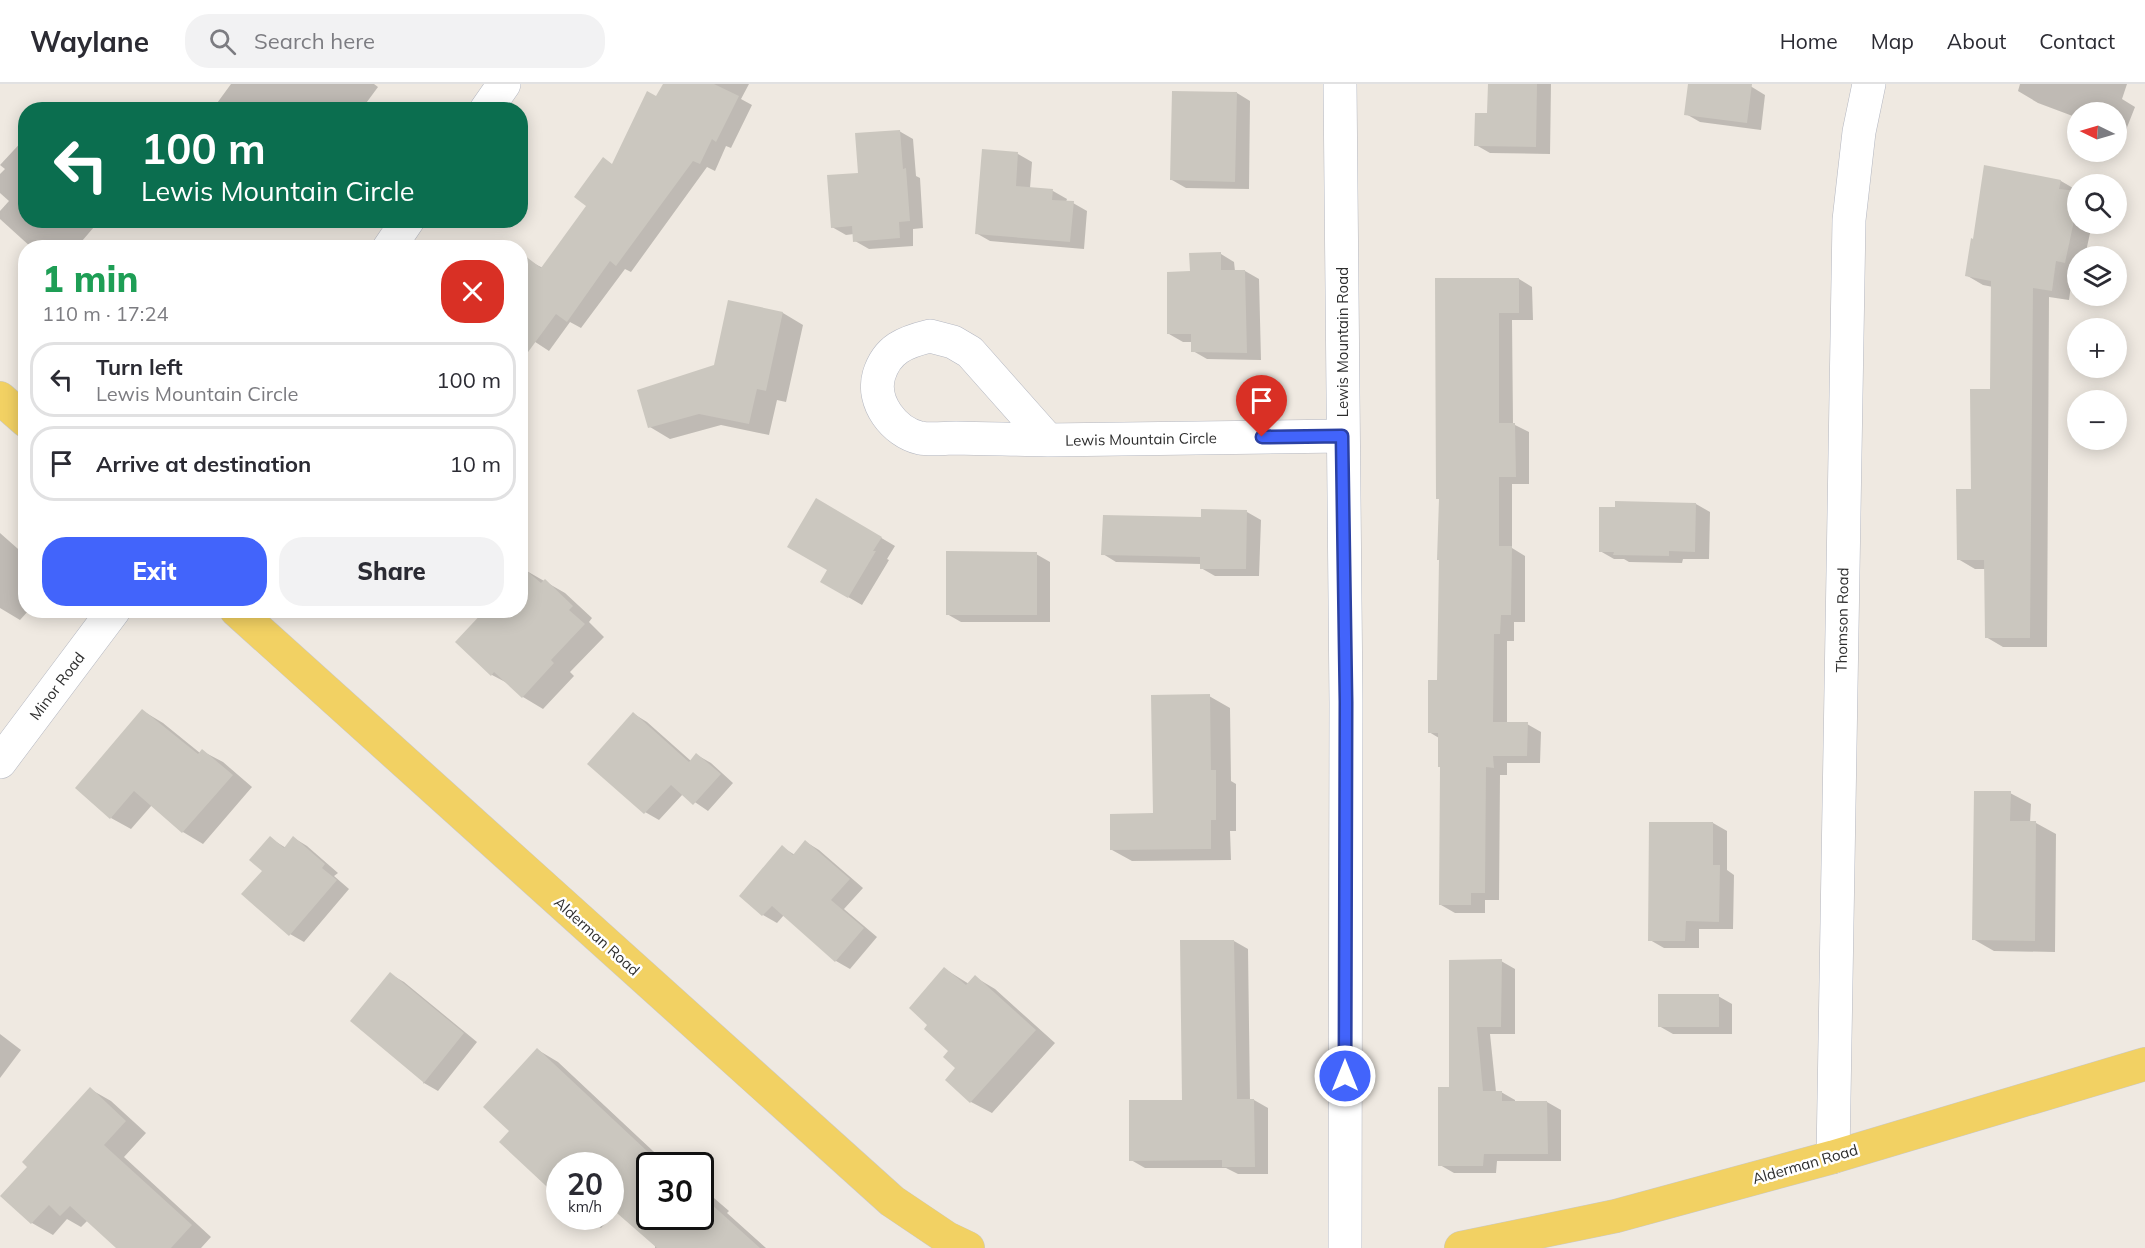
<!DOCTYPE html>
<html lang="en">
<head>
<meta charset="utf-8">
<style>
  :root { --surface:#fff; --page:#f2f2f3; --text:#2b2b33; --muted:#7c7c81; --line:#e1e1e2; --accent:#4264fb }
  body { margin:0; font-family:Mulish,sans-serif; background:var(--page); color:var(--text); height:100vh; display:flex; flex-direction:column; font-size:22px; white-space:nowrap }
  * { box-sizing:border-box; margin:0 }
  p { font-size:20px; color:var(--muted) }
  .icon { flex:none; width:33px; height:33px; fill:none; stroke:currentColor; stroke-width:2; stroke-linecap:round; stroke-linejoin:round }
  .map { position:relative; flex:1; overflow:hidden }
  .sheet { position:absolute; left:18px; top:156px; width:510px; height:378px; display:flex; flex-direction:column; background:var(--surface); border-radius:24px; box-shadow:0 3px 15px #0003 }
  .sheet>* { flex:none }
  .top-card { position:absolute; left:18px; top:18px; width:510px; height:126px; border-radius:24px; box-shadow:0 3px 15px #0003; background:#0b6e4f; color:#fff; overflow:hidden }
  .needle { width:39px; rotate:275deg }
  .fabs { position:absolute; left:2067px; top:18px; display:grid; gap:12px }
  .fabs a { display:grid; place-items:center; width:60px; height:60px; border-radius:50%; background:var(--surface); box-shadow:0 3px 15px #0003; font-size:30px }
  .speed { position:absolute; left:546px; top:1068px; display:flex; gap:12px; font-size:30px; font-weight:700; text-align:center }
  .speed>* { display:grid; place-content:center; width:78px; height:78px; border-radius:50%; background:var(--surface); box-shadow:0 3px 15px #0003; line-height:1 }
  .speed small { font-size:15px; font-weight:400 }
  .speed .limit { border:3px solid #111; border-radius:9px; background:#fff; color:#111 }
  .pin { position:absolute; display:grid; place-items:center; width:51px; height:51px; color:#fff; margin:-62px -26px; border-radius:50% 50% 50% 0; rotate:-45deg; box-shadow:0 0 6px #0007 }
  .pin .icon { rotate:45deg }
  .me { position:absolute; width:66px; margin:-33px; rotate:0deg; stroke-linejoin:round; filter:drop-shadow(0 0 4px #0008) }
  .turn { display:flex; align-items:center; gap:21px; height:126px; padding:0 24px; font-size:27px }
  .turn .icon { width:78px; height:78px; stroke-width:2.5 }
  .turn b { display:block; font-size:42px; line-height:51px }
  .round { display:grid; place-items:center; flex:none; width:63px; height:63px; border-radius:24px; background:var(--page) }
  .overview { display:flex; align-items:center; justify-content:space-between; height:102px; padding:0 24px }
  h1 { font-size:36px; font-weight:800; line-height:45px; color:#1e9e55 }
  .action { display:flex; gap:12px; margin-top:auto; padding:12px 24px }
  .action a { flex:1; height:69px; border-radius:24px; background:var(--accent); color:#fff; font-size:24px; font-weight:800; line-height:69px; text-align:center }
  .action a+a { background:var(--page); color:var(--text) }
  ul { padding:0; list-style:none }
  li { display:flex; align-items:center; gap:18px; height:75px; margin:0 12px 9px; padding:0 12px; border:3px solid var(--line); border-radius:24px }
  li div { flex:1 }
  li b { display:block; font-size:22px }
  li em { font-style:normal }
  header { display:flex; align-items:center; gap:36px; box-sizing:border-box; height:84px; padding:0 30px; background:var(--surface); border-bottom:2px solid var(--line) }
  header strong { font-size:28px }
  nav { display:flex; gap:33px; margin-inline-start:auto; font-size:21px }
  .search { width:420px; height:54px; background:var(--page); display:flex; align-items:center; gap:15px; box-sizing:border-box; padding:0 21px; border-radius:24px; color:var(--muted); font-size:22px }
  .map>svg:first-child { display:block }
</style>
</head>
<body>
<header>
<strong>Waylane</strong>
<div class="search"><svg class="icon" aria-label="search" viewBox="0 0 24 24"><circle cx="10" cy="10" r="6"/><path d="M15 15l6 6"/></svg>Search here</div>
<nav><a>Home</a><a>Map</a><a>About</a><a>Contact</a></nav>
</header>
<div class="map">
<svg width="2145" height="1164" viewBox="0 0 2145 1164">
  <rect width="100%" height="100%" fill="#efe9e1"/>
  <path fill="#0003" d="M231 0H374L378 3 361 26H212Z
    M665 0H749L741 15 752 21 731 64 726 62 715 87 707 83 631 188 625 185 581 244 570 238 549 267 520 248 531 178 543 184 589 122 603 75 613 81Z
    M1489 0H1551L1550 70 1490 69 1476 61 1489 30Z
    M1690 0H1747L1765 11 1761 46 1700 38 1686 30Z
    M2020 0H2127L2122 15 2135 23 2124 51 2116 49V28H2078V34L2038 19 2018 7Z
    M1237 9 1250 17 1249 105 1186 104 1172 96Z
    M899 47 913 55 916 92 920 94 923 144 913 145V162L869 165 855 157 854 150 846 151 832 143 860 90Z
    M26 53V136H100L76 164H32L0 135V127L9 117 0 109V90L5 85 0 81Z
    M984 67 1018 70 1032 78 1030 104 1053 107 1067 115 1066 118 1073 119 1087 127 1084 165 990 157 976 149Z
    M1985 83 2061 97 2078 107V140H2092L2085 172H2078V187L2073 186 2069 216 2049 213 2047 563H2003L1986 553V485H1975L1958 475 1991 307 1993 203 1983 201 1966 191 1975 157Z
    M1221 170 1234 178 1235 187H1245L1259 195 1261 276 1207 275 1193 267V258H1183L1169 250Z
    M1437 195H1519L1532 203 1533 236H1512L1513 340 1529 348V400H1512V464L1525 472V538H1514V557H1507V640H1527L1541 648 1540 679H1507V691H1500L1499 816H1485V829H1455L1441 821V683L1439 654 1429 648 1439 598 1440 416Z
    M729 218 783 229 803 241 786 318 777 316 769 351 721 341 670 355 650 343 715 282Z
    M817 416 895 462 887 475 889 476 862 521 822 498 829 486Z
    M1617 419 1696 420 1710 428 1709 475H1683L1682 479 1629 478 1624 475H1614L1600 467Z
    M1203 426 1247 428 1261 436 1259 492H1215L1201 484V480L1116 478 1103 470 1202 434Z
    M0 449 26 472V526H29L20 536 0 524Z
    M1036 470 1050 478V538H961L947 530Z
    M525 486 565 509 592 534 589 538 604 553 570 588 574 592 543 625 523 613 511 601 492 591 457 558 520 526Z
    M1209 612 1230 624 1231 697 1236 700V747H1230L1231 776 1132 777 1112 766 1154 731Z
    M143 627 163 639 200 669 202 667 223 678 252 703 203 760 183 748 152 721 131 745 111 734Z
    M634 630 647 638 691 677 697 671 711 679 733 699 708 727 683 710 659 736 645 728Z
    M2010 709 2031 720 2030 739H2036L2056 750 2055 868 1994 867 1973 855Z
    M1650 739H1713L1727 747V786L1734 791 1733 845H1699V864H1664L1650 856Z
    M270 754 286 764 294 754 307 762 338 789 334 792 349 805 304 858 290 850 264 786Z
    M806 758 819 766 863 804 844 825 877 853 850 885 836 877 784 831 777 839 763 831 782 763 795 771Z
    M1234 857 1248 865 1250 1016H1254L1268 1024V1090H1238L1226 1084H1145L1131 1076 1183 1018 1182 858Z
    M1501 877 1515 885V950H1490L1496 1008H1501L1515 1016V1018H1547L1561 1026V1077H1497L1496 1089H1454L1440 1081 1450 1004Z
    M945 885 969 900 975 893 995 905 1055 959 992 1029 971 1018 947 996 957 984 950 967 929 941Z
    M390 890 404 898 477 958 438 1007 424 999Z
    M1718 912 1732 920V950H1673L1659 942Z
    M0 950 21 966 0 994Z
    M538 966 558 978 669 1082H650V1132H700V1102L729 1127 727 1129 766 1164H655V1160L617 1126 601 1144 581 1132H610V1082L511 1047Z
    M90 1005 111 1017 146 1049 124 1073 211 1153 201 1164H119L88 1136 81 1143 67 1135 53 1151 32 1139 2 1112 29 1083Z"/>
  <path fill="#cbc7bf" d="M663 0H714L739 12 716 58 712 55 700 80 693 77 616 182 610 177 567 238 556 230 520 279V168L541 184 586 122 574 113 603 73 612 80 647 7 656 12Z
    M1488 0H1537L1536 63 1474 62 1475 29H1487Z
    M1688 0H1752L1747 39 1684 31Z
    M1172 7 1237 8 1235 98 1170 96Z
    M900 46 903 85 906 84 910 137 899 138 900 154 853 158 852 142 831 144 827 91 858 89 855 49Z
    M982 65 1018 68 1016 102 1053 105 1052 116 1074 117 1070 158 975 150Z
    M1984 81 2061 96 2059 105 2078 107V118L2065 179 2056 177 2052 207 2033 204 2030 554H1985L1984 476H1957L1956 405H1971L1970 305H1990L1991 197 1965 192 1971 154 1973 155Z
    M1221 168V186H1245L1247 269 1191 268V250H1167V188L1190 187 1189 169Z
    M1435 194H1519V229H1499V339H1515L1516 393H1499V462H1512L1511 531H1501L1500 550H1494L1493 638H1528L1527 672H1493L1494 684 1486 683 1485 809H1471V821H1439L1440 683H1438V649H1428V596H1437L1439 476H1437L1439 415H1436Z
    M728 216 783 228 766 307 757 305 749 340 699 330 648 344 637 306 714 281Z
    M816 414 882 453 873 467H876L848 514 820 498 827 486 787 463Z
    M1615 417 1696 419 1695 468 1669 467V472L1613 471 1614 468H1599V423H1615Z
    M1201 425 1247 426 1246 485H1200V473L1101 471 1103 431 1201 433Z
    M946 467 1037 468V531H946Z
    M520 481 541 499 545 495 573 522 569 526 585 540 551 576 554 579 522 614 494 588 491 592 455 558 485 526H520Z
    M1210 610 1211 686H1216V736H1211V765L1110 766V730L1153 729 1151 611Z
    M142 625 198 670 202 665 233 691 182 749 134 707 110 735 75 704Z
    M633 628 689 678 696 669 721 690 693 721 671 701 644 730 587 680Z
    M1974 707H2011L2010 737H2036L2035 857 1972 856Z
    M1649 738H1713V781H1720L1719 838 1686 837 1685 857H1648Z
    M270 752 284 764 293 752 325 780 322 784 337 796 289 852 241 810 262 787 249 776Z
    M805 756 850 795 831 816 864 844 835 878 772 822 762 832 739 812 782 761 793 771Z
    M1180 856H1234L1237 1015H1254L1255 1083H1222V1076L1129 1077V1016H1182Z
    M1502 875 1501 943H1477L1483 1007H1502V1017H1547L1548 1070H1484L1483 1082H1438V1003H1449V876Z
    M944 883 966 901 975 891 1036 946 970 1019 945 996 955 984 943 973 948 967 924 945 927 941 909 924Z
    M390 888 464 949 423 1000V998L350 937Z
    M1658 910H1719V943H1658Z
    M537 964 663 1082H650V1132H700V1110L760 1164H657L610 1123V1082H560V1115L499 1058 509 1047 483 1023Z
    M90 1003 126 1037 104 1061 192 1141 171 1164H116L70 1122 60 1132 49 1121 31 1140 0 1112 27 1083 22 1078Z"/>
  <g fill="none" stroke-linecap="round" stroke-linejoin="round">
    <defs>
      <path id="minor" d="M1340 0 1346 618 1345 1164
        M486 26 504 0
        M389 164 408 136
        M930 252 953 258 970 268 1048 356C1017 355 987 355 956 354 945 354 931 356 920 354 894 348 871 318 879 291 887 265 905 258 930 252Z
        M1048 356 1342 352
        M0 678 114 526
        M1833 1073 1849 136 1859 48 1869 0"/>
      <path id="major" d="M0 314 26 337
        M236 526 892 1117 947 1154 968 1164
        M1461 1164 1616 1132 1833 1073 2145 980"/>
    </defs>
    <use href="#minor" stroke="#b4b7c1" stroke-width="34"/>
    <use href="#major" stroke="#c9c9c9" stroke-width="34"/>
    <use href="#minor" stroke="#fff" stroke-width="33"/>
    <use href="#major" stroke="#f2d163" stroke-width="33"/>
  </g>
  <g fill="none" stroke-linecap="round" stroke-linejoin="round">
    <defs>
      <path id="route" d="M1262 353 1342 352 1346 618 1345 992"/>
    </defs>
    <use href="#route" stroke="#2b41a3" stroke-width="15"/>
    <use href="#route" stroke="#4264fb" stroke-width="10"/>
  </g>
  <g text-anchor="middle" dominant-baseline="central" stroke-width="5" stroke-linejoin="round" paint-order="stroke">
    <g font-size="15" fill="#2e2e2e" stroke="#fff">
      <text transform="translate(1342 258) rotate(-90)">Lewis Mountain Road</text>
      <text transform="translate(1141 355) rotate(-1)">Lewis Mountain Circle</text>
      <text transform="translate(1842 536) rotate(-89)">Thomson Road</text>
      <text transform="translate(57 602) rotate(-53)">Minor Road</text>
      <text transform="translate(597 852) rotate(42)">Alderman Road</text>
      <text transform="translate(1805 1080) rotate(-16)">Alderman Road</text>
    </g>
  </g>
</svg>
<div class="fabs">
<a><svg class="needle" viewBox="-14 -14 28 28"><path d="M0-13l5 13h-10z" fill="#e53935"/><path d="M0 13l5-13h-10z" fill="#7c7c81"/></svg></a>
<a><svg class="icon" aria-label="search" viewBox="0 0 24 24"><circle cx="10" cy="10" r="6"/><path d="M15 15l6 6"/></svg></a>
<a><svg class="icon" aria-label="layers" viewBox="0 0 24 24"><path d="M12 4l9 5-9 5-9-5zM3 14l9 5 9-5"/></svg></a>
<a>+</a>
<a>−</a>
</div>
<div class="speed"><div>20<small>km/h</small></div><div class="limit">30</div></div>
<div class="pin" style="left:1262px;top:353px;background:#d93025"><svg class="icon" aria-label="arrive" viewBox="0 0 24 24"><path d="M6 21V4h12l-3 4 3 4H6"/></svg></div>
<svg class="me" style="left:1345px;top:992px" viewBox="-20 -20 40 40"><circle r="17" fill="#4264fb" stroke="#fff" stroke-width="3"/><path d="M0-11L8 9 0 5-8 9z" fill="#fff"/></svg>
<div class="top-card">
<div class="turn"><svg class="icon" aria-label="left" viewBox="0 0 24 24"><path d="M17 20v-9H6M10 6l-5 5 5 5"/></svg><div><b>100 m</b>Lewis Mountain Circle</div></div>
</div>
<section class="sheet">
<div class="overview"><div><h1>1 min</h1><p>110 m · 17:24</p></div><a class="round" style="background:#d93025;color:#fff"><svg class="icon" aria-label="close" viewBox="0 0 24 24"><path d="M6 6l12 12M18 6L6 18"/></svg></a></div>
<ul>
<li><svg class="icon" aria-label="left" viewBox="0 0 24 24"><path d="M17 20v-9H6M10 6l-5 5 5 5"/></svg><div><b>Turn left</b><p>Lewis Mountain Circle</p></div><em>100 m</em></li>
<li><svg class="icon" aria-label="arrive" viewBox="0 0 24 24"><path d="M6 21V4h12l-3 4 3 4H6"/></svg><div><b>Arrive at destination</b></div><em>10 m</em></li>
</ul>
<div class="action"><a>Exit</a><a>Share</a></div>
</section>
</div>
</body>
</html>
